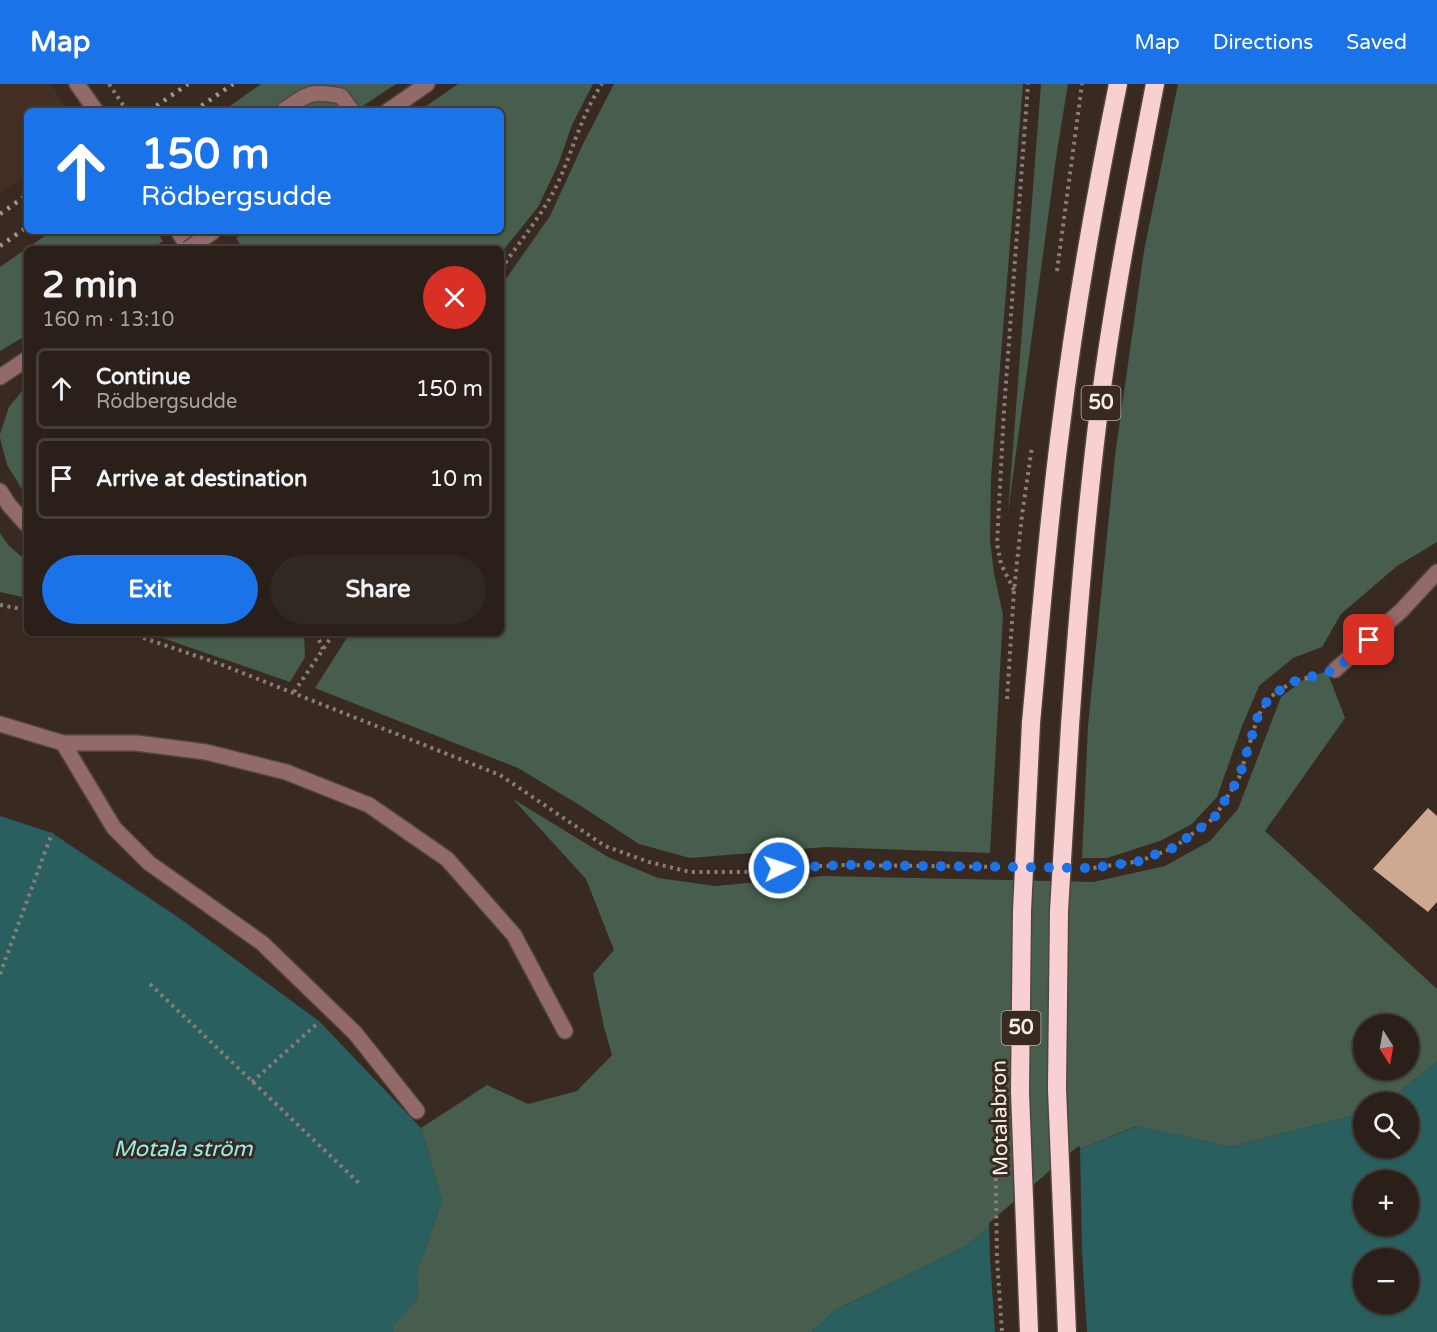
<!DOCTYPE html>
<html lang="en">
<head>
<meta charset="utf-8">
<style>
  :root { --surface:#2a2019; --page:#322822; --text:#f1f3f6; --muted:#a5a3a2; --line:#463e38; --accent:#1a73e8 }
  body { margin:0; font-family:"Varela Round",sans-serif; background:var(--page); color:var(--text); height:100vh; display:flex; flex-direction:column; font-size:22px; white-space:nowrap }
  * { box-sizing:border-box; margin:0 }
  p { font-size:20px; color:var(--muted) }
  .icon { flex:none; width:33px; height:33px; fill:none; stroke:currentColor; stroke-width:2; stroke-linecap:round; stroke-linejoin:round }
  .map { position:relative; flex:1; overflow:hidden }
  .details { position:absolute; left:24px; top:162px; width:480px; height:390px; display:flex; flex-direction:column; background:var(--surface); border-radius:9px; box-shadow:0 2px 4px #0004,0 0 0 2px var(--line) }
  .details>* { flex:none }
  .hud { position:absolute; left:24px; top:24px; width:480px; height:126px; border-radius:9px; box-shadow:0 2px 4px #0004,0 0 0 2px var(--line); background:#1a73e8; color:#fff; overflow:hidden }
  .needle { width:39px; rotate:169deg }
  .fabs { position:absolute; left:1353px; top:930px; display:grid; gap:12px }
  .fabs a { display:grid; place-items:center; width:66px; height:66px; border-radius:50%; background:var(--surface); box-shadow:0 2px 4px #0004,0 0 0 2px var(--line); font-size:30px }
  .pin { position:absolute; display:grid; place-items:center; width:51px; height:51px; color:#fff; margin:-26px; border-radius:12px; box-shadow:0 3px 9px #0006 }
  .me { position:absolute; width:66px; margin:-33px; rotate:86deg; stroke-linejoin:round; filter:drop-shadow(0 0 4px #0008) }
  .turn { display:flex; align-items:center; gap:21px; height:126px; padding:0 18px; font-size:27px }
  .turn .icon { width:78px; height:78px; stroke-width:2.5 }
  .turn b { display:block; font-size:42px; line-height:51px }
  .round { display:grid; place-items:center; flex:none; width:63px; height:63px; border-radius:32px; background:var(--page) }
  .head { display:flex; align-items:center; justify-content:space-between; height:102px; padding:0 18px }
  h1 { font-size:36px; font-weight:700; line-height:45px }
  .cta { display:flex; gap:12px; margin-top:auto; padding:12px 18px }
  .cta a { flex:1; height:69px; border-radius:36px; background:var(--accent); color:#fff; font-size:24px; font-weight:700; line-height:69px; text-align:center }
  .cta a+a { background:var(--page); color:var(--text) }
  ul { padding:0; list-style:none }
  li { display:flex; align-items:center; gap:18px; height:81px; margin:0 12px 9px; padding:0 6px; border:3px solid var(--line); border-radius:9px }
  li div { flex:1 }
  li b { display:block; font-size:22px }
  li em { font-style:normal }
  header { display:flex; align-items:center; gap:36px; box-sizing:border-box; height:84px; padding:0 30px; background:var(--accent); color:#fff }
  header strong { font-size:28px }
  nav { display:flex; gap:33px; margin-inline-start:auto; font-size:21px }
  .map>svg:first-child { display:block }
</style>
</head>
<body>
<header>
<strong>Map</strong>
<nav><a>Map</a><a>Directions</a><a>Saved</a></nav>
</header>
<div class="map">
<svg width="1437" height="1248" viewBox="0 0 1437 1248">
  <rect width="100%" height="100%" fill="#382a21"/>
  <path fill="#432e21" d="M0 0H51L68 27H27V91L0 110Z"/>
  <path fill="#475d4d" fill-rule="evenodd" d="M261 0H396L355 27H223Z
    M458 0H593L572 41 558 81 538 123 501 169V165H243L236 154 246 147H501V27H419Z
    M614 0H1023L991 393 990 457 994 489 1003 531 990 769 826 763 690 774 639 760 581 722 518 684 315 604 350 549H501V202L550 132 583 60Z
    M1041 0H1068L1057 67 1008 428Z
    M1178 0H1437V458L1397 482 1341 530 1322 563 1293 574 1259 602 1242 642 1217 713 1192 740 1160 757 1107 774H1082L1088 642 1115 372 1144 167Z
    M52 147H156L163 157 151 165H27V251L0 267V183Z
    M27 301V413L7 381 0 354V350L9 323Z
    M0 449 9 462 27 477V514L0 508Z
    M148 549H304L305 573 290 598Z
    M1327 587 1345 634 1265 747 1437 905V978L1387 1018H1364L1363 1029 1231 1063 1136 1042 1078 1066 968 1161 834 1227 812 1248H393V1241L418 1214 417 1187 442 1117 421 1044 487 1001 528 1020 577 1007 612 971 604 943 593 890 614 866 586 795 513 715 608 773 658 794 715 802 824 792 1093 798 1165 782 1210 757 1238 725 1281 613 1305 595ZM1364 940H1408V986H1364Z"/>
  <path fill="#2a5f5f" fill-rule="evenodd" d="M0 732 52 749 182 836 320 938 421 1044 442 1117 417 1187 418 1214 394 1241 393 1248H0Z
    M1437 978V1248H812L834 1227 968 1161 1078 1066 1137 1042 1231 1063 1363 1029 1364 1064H1408V1018H1387ZM1364 1096H1408V1142H1364ZM1364 1174H1408V1220H1364Z"/>
  <path fill="#382a21" d="M1080 1062 1082 1167 1087 1248H995L990 1175 989 1139 1076 1064Z"/>
  <path fill="#cfa890" d="M1428 724 1437 732V818L1428 828 1373 785Z"/>
  <g fill="none" stroke-linecap="round" stroke-linejoin="round">
    <defs>
      <path id="minor" d="M77 0 96 27
        M283 27C307 10 311 6 341 12L352 27
        M388 27 427 0
        M178 147 190 165
        M0 293 27 275
        M0 407 9 421 27 441
        M1335 586 1402 526 1437 488
        M0 640 63 659H136L206 668 286 688 369 721 447 775 514 851 565 947
        M63 659 114 744 149 779 262 859 355 949 417 1027"/>
      <path id="highway" d="M1031 639C1040 540 1048 440 1061 341 1075 226 1095 113 1118 0
        M1070 642C1077 541 1085 441 1097 342 1111 227 1133 113 1155 0"/>
    </defs>
    <use href="#minor" stroke="#53453d" stroke-width="18"/>
    <use href="#highway" stroke="#53453d" stroke-width="21"/>
    <path stroke="#897d75" stroke-width="4" stroke-dasharray="3 4.5" stroke-linecap="butt" d="M109 0 127 27
      M501 185C522 154 546 127 561 92 574 62 583 28 602 0
      M1057 187 1082 0
      M1014 506 1001 480 997 460 1004 326 1028 0
      M0 521 27 526
      M129 549 220 580 500 691 605 762 649 778 690 788H745L796 783 846 781 1000 783
      M316 549 323 565
      M294 608 334 549
      M1007 615 1014 507 1022 431 1032 363
      M1086 784H1093L1140 777 1173 764 1214 734 1239 694 1258 632 1269 614 1292 598 1314 592
      M0 890 52 749
      M150 900 361 1101
      M252 998 317 940"/>
    <use href="#minor" stroke="#936a6c" stroke-width="15"/>
    <use href="#highway" stroke="#f9d0d1" stroke-width="18"/>
    <path stroke="#a1958e" stroke-width="4.5" stroke-dasharray="3 6" stroke-linecap="butt" d="M149 27 188 0
      M194 27 233 0
      M0 130 27 111
      M0 162 27 143"/>
    <defs>
      <path id="minor-bridge" d="M188 165 214 147"/>
      <path id="highway-bridge" d="M1029 1248 1020 1008 1022 827 1031 639
        M1067 1248 1057 1005 1059 827 1070 642"/>
    </defs>
    <use href="#minor-bridge" stroke="#53453d" stroke-width="18" stroke-linecap="butt"/>
    <use href="#highway-bridge" stroke="#53453d" stroke-width="21" stroke-linecap="butt"/>
    <path stroke="#897d75" stroke-width="4" stroke-dasharray="3 4.5" stroke-linecap="butt" d="M995 1049 997 1174 1002 1248"/>
    <use href="#minor-bridge" stroke="#936a6c" stroke-width="15"/>
    <use href="#highway-bridge" stroke="#f9d0d1" stroke-width="18"/>
  </g>
  <g fill="none" stroke-linecap="round" stroke-linejoin="round">
    <path stroke="#1a73e8" stroke-width="10" stroke-dasharray="0 18" d="M779 784 846 781 1093 784 1140 777 1156 770 1173 764 1214 734 1239 694 1258 632 1269 614 1292 598 1335 586 1369 556"/>
  </g>
  <g text-anchor="middle" dominant-baseline="central" stroke-width="6" stroke-linejoin="round" paint-order="stroke">
    <g fill="#382a21" stroke="#beb2ac" stroke-width="1.5">
      <rect x="1081.5" y="302" width="39" height="34" rx="4.5"/>
      <rect x="1001.5" y="927" width="39" height="34" rx="4.5"/>
    </g>
    <g font-size="20" font-weight="bold" fill="#f7ede7">
      <text x="1101" y="319">50</text>
      <text x="1021" y="944">50</text>
    </g>
    <g font-size="21" fill="#f7ede7" stroke="#382a21">
      <text transform="translate(1000 1034) rotate(-91)">Motalabron</text>
    </g>
    <g font-size="22" font-style="italic" fill="#95efef" stroke="#382a21">
      <text x="183" y="1065">Motala ström</text>
    </g>
  </g>
</svg>
<div class="fabs">
<a><svg class="needle" viewBox="-14 -14 28 28"><path d="M0-13l5 13h-10z" fill="#e53935"/><path d="M0 13l5-13h-10z" fill="#a5a3a2"/></svg></a>
<a><svg class="icon" aria-label="search" viewBox="0 0 24 24"><circle cx="10" cy="10" r="6"/><path d="M15 15l6 6"/></svg></a>
<a>+</a>
<a>−</a>
</div>
<div class="pin" style="left:1369px;top:556px;background:#d93025"><svg class="icon" aria-label="arrive" viewBox="0 0 24 24"><path d="M6 21V4h12l-3 4 3 4H6"/></svg></div>
<svg class="me" style="left:779px;top:784px" viewBox="-20 -20 40 40"><circle r="17" fill="#1a73e8" stroke="#fff" stroke-width="3"/><path d="M0-11L8 9 0 5-8 9z" fill="#fff"/></svg>
<div class="hud">
<div class="turn"><svg class="icon" aria-label="ahead" viewBox="0 0 24 24"><path d="M12 20V5M6 11l6-6 6 6"/></svg><div><b>150 m</b>Rödbergsudde</div></div>
</div>
<section class="details">
<div class="head"><div><h1>2 min</h1><p>160 m · 13:10</p></div><a class="round" style="background:#d93025;color:#fff"><svg class="icon" aria-label="close" viewBox="0 0 24 24"><path d="M6 6l12 12M18 6L6 18"/></svg></a></div>
<ul>
<li><svg class="icon" aria-label="ahead" viewBox="0 0 24 24"><path d="M12 20V5M6 11l6-6 6 6"/></svg><div><b>Continue</b><p>Rödbergsudde</p></div><em>150 m</em></li>
<li><svg class="icon" aria-label="arrive" viewBox="0 0 24 24"><path d="M6 21V4h12l-3 4 3 4H6"/></svg><div><b>Arrive at destination</b></div><em>10 m</em></li>
</ul>
<div class="cta"><a>Exit</a><a>Share</a></div>
</section>
</div>
</body>
</html>
